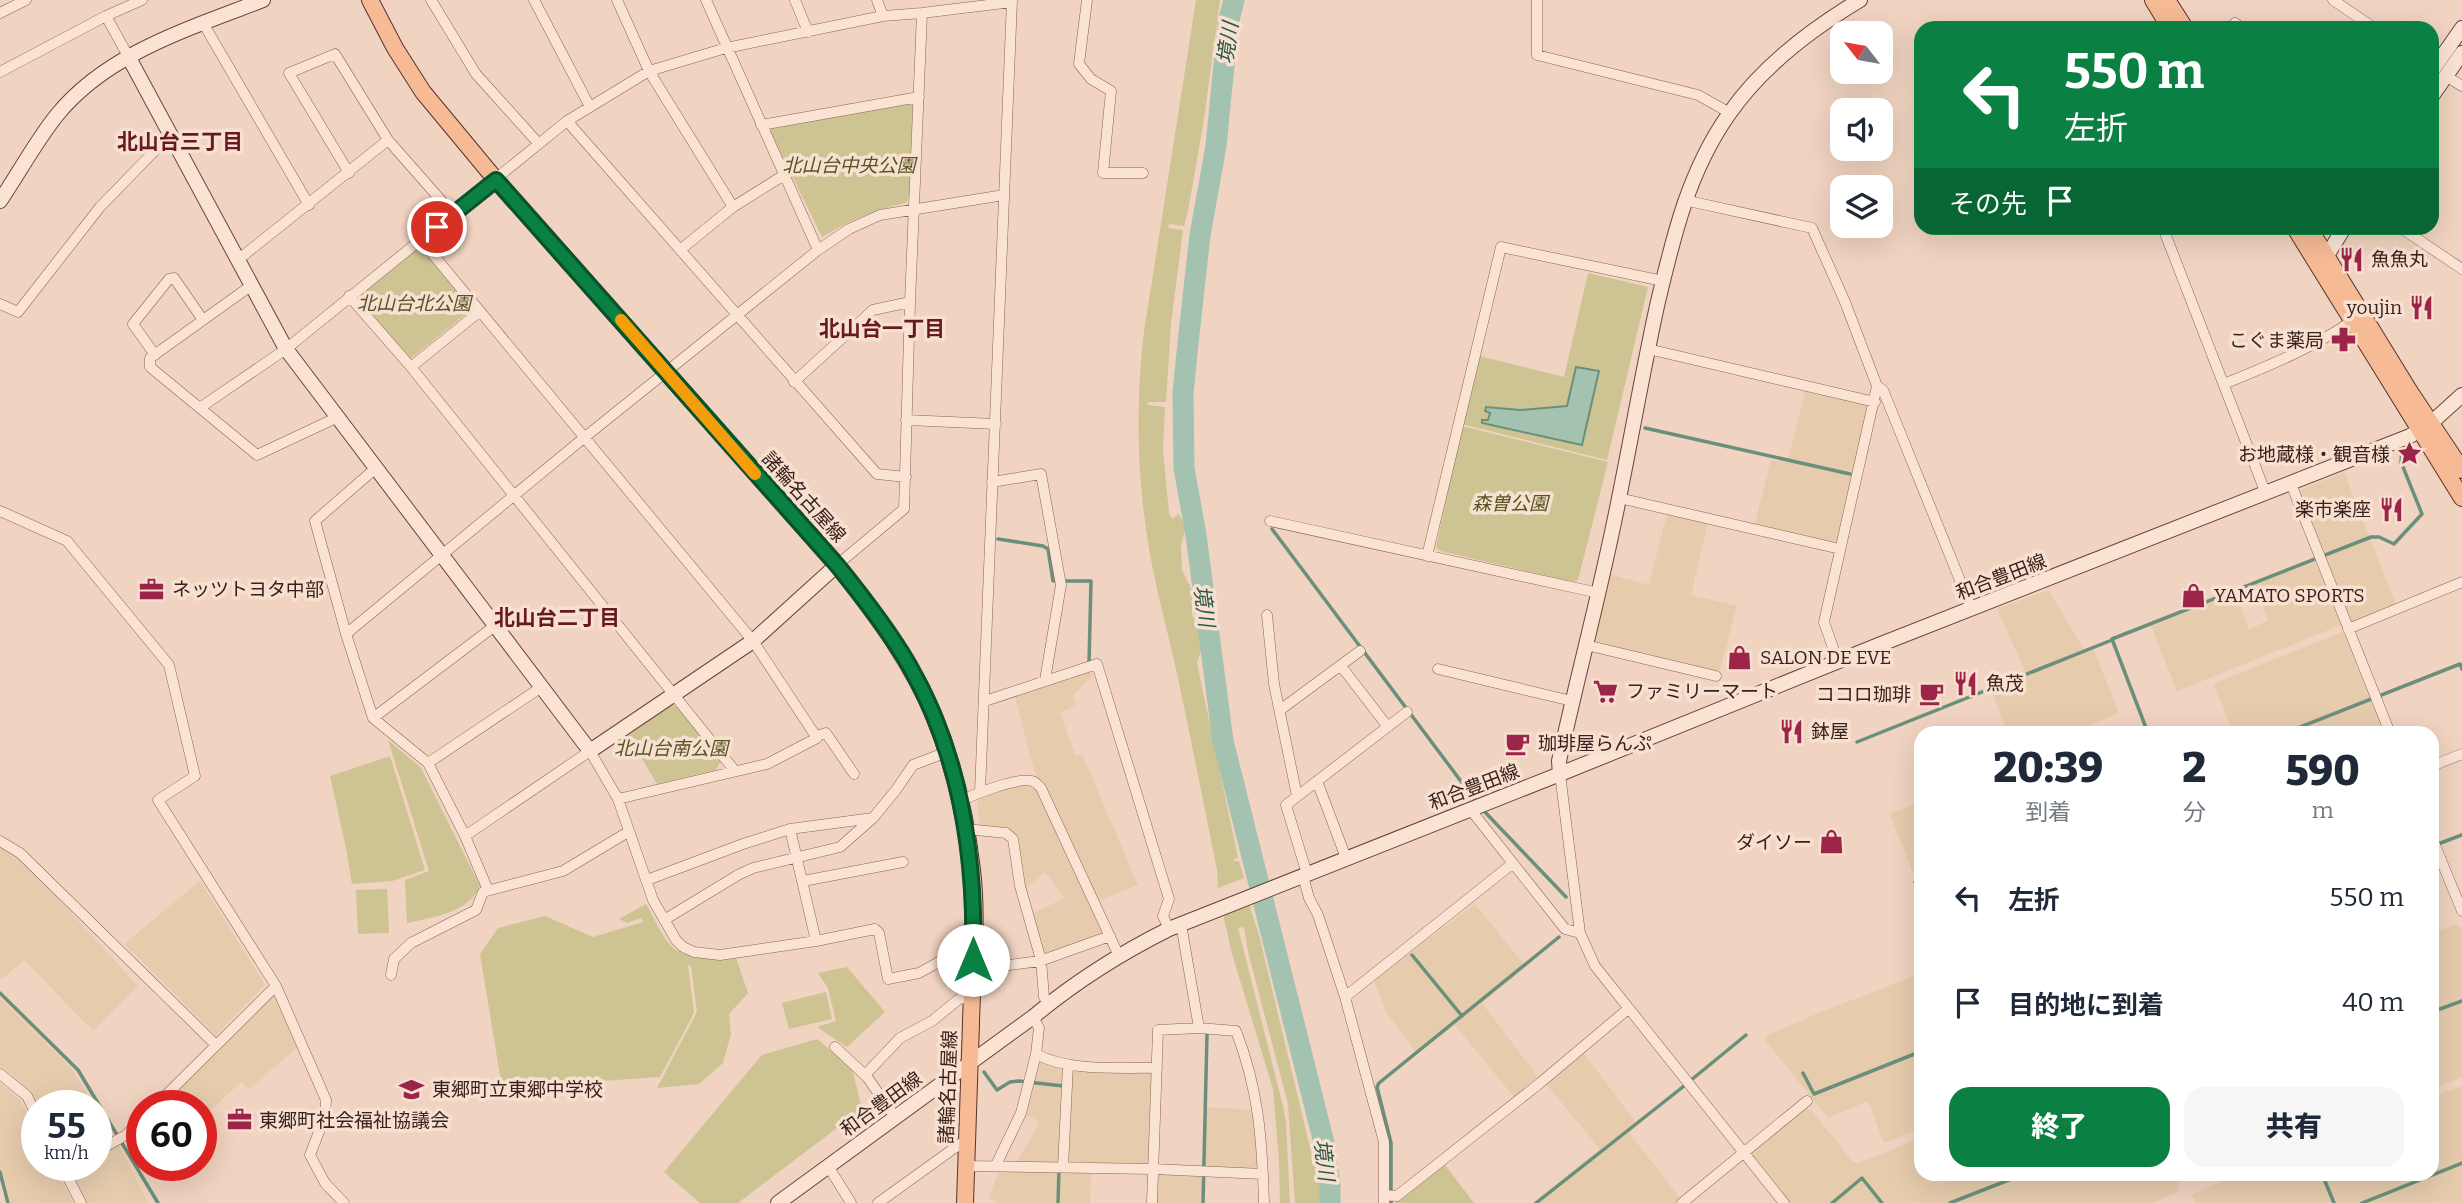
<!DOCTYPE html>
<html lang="ja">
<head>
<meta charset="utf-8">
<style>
  :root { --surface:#fff; --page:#f6f6f7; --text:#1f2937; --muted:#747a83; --accent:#0b8043 }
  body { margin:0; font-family:Bitter,"Noto Sans JP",serif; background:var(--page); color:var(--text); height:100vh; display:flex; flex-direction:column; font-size:26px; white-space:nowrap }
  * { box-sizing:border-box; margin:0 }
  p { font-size:23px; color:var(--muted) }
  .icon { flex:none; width:38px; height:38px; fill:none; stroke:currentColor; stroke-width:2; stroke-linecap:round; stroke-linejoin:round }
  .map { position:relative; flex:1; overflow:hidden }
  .side { position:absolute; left:1914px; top:726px; width:525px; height:455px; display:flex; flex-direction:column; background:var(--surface); border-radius:21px; box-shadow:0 7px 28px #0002 }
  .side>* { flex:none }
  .guide { position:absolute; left:1914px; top:21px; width:525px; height:214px; border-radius:21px; box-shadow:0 7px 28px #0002; background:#0b8043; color:#fff; overflow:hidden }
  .needle { width:46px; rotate:301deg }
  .tools { position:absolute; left:1830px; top:21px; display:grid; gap:14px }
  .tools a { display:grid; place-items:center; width:63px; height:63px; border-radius:14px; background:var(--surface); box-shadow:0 7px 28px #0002; font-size:35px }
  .speed { position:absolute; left:21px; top:1090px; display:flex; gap:14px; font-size:35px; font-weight:700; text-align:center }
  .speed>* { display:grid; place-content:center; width:91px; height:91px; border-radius:50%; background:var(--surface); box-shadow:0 7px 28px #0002; line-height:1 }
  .speed small { font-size:18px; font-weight:400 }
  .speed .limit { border:10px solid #d22; background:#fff; color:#111 }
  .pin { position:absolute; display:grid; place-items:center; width:60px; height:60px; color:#fff; margin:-30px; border:4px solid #fff; border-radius:50%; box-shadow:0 2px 7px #0007 }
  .me { position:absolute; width:77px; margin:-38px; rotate:0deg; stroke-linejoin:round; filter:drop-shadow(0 0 5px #0008) }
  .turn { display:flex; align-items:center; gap:24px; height:147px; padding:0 35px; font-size:32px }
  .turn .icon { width:91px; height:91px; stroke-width:2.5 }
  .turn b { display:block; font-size:49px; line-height:60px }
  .then { display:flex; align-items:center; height:66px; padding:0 35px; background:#0003; gap:14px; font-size:26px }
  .eta { display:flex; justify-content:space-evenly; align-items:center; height:119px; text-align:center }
  .eta b { font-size:42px; font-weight:800; line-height:49px }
  .action { display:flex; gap:14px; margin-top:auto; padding:14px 35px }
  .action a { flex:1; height:80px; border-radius:21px; background:var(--accent); color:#fff; font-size:28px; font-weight:800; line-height:80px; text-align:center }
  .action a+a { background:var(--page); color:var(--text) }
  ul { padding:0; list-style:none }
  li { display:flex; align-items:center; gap:21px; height:105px; padding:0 35px }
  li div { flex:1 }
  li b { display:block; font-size:26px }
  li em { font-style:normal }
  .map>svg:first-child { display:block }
</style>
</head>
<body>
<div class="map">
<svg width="2462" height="1203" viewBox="0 0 2462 1203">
  <rect width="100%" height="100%" fill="#f0d3c0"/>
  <path fill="#e6ccad" d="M1805 391 1866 403 1870 409 1838 539 1831 543 1754 526 1771 460 1787 463Z
    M2344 472 2396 605 2353 622 2350 621 2298 491Z
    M1667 514 1708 522 1691 595 1737 606 1719 673 1592 642 1609 574 1649 585Z
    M2315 561 2341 625 2177 691 2151 626 2236 593 2249 630 2268 620 2254 585Z
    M2048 590 2086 652 2094 651 2119 713 2070 733H2008L1989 685 2025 671 1997 609Z
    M2343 632 2384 733H2213L2232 729 2213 684Z
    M1087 670 1094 674 1073 696 1076 706 1060 712 1075 755 1082 754 1138 885 1097 902 1037 780 1014 694Z
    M1028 783 1038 789 1106 936 1042 957 1031 914 1065 898 1045 872 1024 890 1016 842 980 826 977 800 983 795Z
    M1921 801V886L1913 873 1890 814Z
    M0 845 18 855 138 986 93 1031 24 960 2 979 0 977Z
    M200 881 265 985 216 1035 124 944Z
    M1475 904 1526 967 1482 1003 1538 1077 1514 1097 1455 1025 1417 1054 1385 1010 1374 980Z
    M2456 924 2462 928V1077L2433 1089V933Z
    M1921 973V1128L1884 1143 1868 1101 1828 1118 1765 1040 1766 1036 1814 1015Z
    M272 996 278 998 298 1047 249 1089 241 1082 201 1119V1106H161Z
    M0 998 71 1068 95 1106H38L30 1091 0 1066Z
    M1582 1051 1638 1125 1629 1133 1681 1199 1676 1203H1532L1600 1149 1547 1085V1080Z
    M1039 1059 1064 1067 1060 1165 1016 1163 1040 1122 1023 1113Z
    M1075 1068 1149 1070 1153 1074 1151 1159 1148 1164 1144 1167 1067 1165 1072 1070Z
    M0 1083 20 1100 37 1132V1166H54L73 1203H10L3 1174 0 1169Z
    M2462 1086V1203H2195L2192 1195 2194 1193 2240 1174H2432L2433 1097Z
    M1206 1107 1255 1110 1261 1166 1256 1171 1204 1169Z
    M1805 1108 1812 1111 1853 1162 1858 1163 1921 1138 1922 1174H2175L2180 1187 2178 1192 2151 1203H1790L1752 1155 1751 1151Z
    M118 1144 148 1203H86L72 1174 74 1169 79 1166H96V1156Z
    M1000 1167 1091 1171 1090 1203H999L989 1198Z
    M1159 1173 1202 1175 1201 1203H1154L1155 1178Z"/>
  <path fill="#cec493" d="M1196 0H1220L1204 119 1188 211 1184 226 1169 224 1168 228 1183 230 1171 324 1166 402H1148L1147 405 1165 407 1163 450 1169 513 1172 519 1179 514 1184 524 1185 530 1181 545 1182 570 1193 592 1192 614 1203 644 1197 663 1238 858 1234 859V861H1239L1244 878 1218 888 1217 870C1205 810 1193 749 1180 688 1171 643 1158 599 1150 554 1137 481 1135 405 1144 332Z
    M913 100 909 196 906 203C875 209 849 221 822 237L769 129Z
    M419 246 472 309 409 360 355 298Z
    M1588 273 1648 287 1607 460 1462 424 1479 356 1564 377Z
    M1462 426 1608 462 1578 580 1573 582 1440 551 1436 547Z
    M671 705 676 706 721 760 716 770 657 784 628 735Z
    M388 740 421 768 480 886C469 913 433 917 407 923L405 880 429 871Z
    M390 756 425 870 392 881 352 884 346 848 330 776Z
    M387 889 389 933 358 934 356 890Z
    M646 904C654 917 661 936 672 947 684 959 719 960 736 958L748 993 729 1014 731 1034 723 1063 699 1084 657 1088 697 1012 691 966 688 964 694 1013 660 1077 502 1088 480 954 498 928 545 916 593 937 643 922 641 918 627 923 619 919Z
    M1249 904 1259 935 1313 1160 1322 1187 1321 1203H1295L1288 1104 1248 952 1244 927 1238 928 1283 1106 1286 1122 1290 1203H1280L1279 1161 1273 1089 1232 954 1223 914Z
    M847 967 885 1012 847 1047 817 1027 836 1021 828 988 818 973Z
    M826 992 832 1019 789 1029 782 1003Z
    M817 1039 852 1068 862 1109 738 1203H700L664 1172 762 1055Z
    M1445 1165 1474 1203H1395Z"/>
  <path fill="#a3c2b0" stroke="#6a907b" stroke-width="2" d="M1576 367 1599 371 1582 445 1482 423V420H1488L1490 413 1485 411 1486 407 1520 410 1567 406Z"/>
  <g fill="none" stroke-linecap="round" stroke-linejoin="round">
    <path stroke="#6a907b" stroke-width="3.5" d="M1645 428 1850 474
      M1272 529 1478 804
      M998 539 1043 546 1048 549 1053 581H1091L1089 664
      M2148 733 2112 639 2371 537H2379L2394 544 2422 514 2401 462 2402 451
      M2285 733 2460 664 2462 669
      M1857 742 2112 640
      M1483 810 1566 897
      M2438 844 2462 835
      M1915 882 1922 879
      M1412 955 1462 1016
      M0 993 78 1070 158 1203
      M2432 1012 2462 1001
      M984 1072 997 1090 1010 1082 1019 1081 1063 1086
      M1803 1073 1814 1094 1922 1051
      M0 1172 8 1203
      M2322 1174 2334 1203
      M1058 1203 1059 1168
      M1203 1203 1207 1034
      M1391 1203V1143L1377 1087 1379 1083 1559 937
      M1536 1203 1679 1090 1746 1035
      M1832 1203 1862 1178 1882 1203
      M1950 1203 2024 1174
      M2362 1203 2462 1163"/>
    <path stroke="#a3c2b0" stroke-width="21" d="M1234 0 1228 24 1216 146 1200 235 1188 343 1183 393 1184 468 1196 535 1223 741 1324 1143 1330 1186V1203"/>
    <defs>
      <path id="street" d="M431 0 476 74 539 144
        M534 0 590 107
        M617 0 649 71 733 207
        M706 0 818 250
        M795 0 808 32
        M877 0 883 16
        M1087 0 1079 64 1091 79 1111 91 1103 173H1143
        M1537 0V55L1698 95 1730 113
        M2333 0 2374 28
        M0 13 26 0
        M106 16 128 56
        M203 23 309 205
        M2229 28 2235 23 2242 28
        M0 72 106 16 142 0
        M2446 76 2462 86
        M567 121 877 474 906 477
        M761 125 919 97
        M349 173 289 73 335 54 388 140
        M1684 200 1812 228 1845 302 1877 386 1824 622 1838 662
        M2163 228 2266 494
        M2401 228 2462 269
        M421 240 753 641 817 738 767 764 618 799
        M680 250 733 207 784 175
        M239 259 388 140 453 214
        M252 285 150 358V367L257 455 338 417
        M349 296 411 367 735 771
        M0 304 18 312 100 207 170 135
        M1648 349 1875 402
        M155 355 133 324 169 279 174 278 203 320
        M411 367 479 312
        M794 382 873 310 910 302
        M2224 384C2268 366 2313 348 2352 321
        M1877 386 1883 390 1972 610
        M201 407 286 349 567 121 649 71 726 48 883 16 922 13 1012 2
        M906 420 996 424
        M992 482 1041 474 1061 585 1045 680
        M2291 484 2390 733
        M1619 498 1840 549
        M0 511 67 541 169 665 195 776 158 800 276 986 326 1100 325 1116 310 1155 325 1183 344 1203
        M1270 521 1599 593
        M1427 556 1501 247 1663 281
        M837 565 904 509 910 302 922 13
        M1267 615 1274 684 1297 796
        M2348 629 2462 582
        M346 634 315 521 377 467
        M1586 645 1716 676
        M1341 666 1388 727
        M1438 669 1572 701
        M985 701 1097 664 1169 899 1163 916 1169 929
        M1280 710 1360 651
        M373 718 496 625
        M816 736 826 733 854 774
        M428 763 543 686
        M2432 766 2462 754
        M1560 774 1580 933 1595 966 1784 1203
        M1317 781 1346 858
        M980 792 1012 0
        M961 801C974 794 1019 777 1032 781 1036 782 1038 785 1041 788L1118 954
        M1470 809 1565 929 1580 933
        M790 829 816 941
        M966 829 1006 833 1013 839 1020 886 1041 960 1044 997 1049 1004
        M465 836 590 751 618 799 653 900 676 940 683 947 694 952 720 955 816 941 875 929 879 933 888 979 919 973 973 943
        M2432 838 2462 911
        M0 841 20 853 216 1045
        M1307 874 1286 805 1407 712
        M1303 876 1309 898 1318 915 1345 997 1384 1142V1203
        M647 880 743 844 790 829 873 818 896 790 913 765 947 752
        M803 881 903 862
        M488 890 465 836 428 763 373 718 346 634 585 437 818 250 849 229 880 215 1004 195
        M664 920 738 875 753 868 840 847 873 818
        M391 975 394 959 411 943 476 910 483 892 563 871 628 832
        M972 978 994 967 1040 961 1110 936
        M1345 997 1512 864
        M1199 1028 1236 1031C1259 1090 1262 1140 1264 1203
        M835 1047 867 1077 895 1117
        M1036 1054C1069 1072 1120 1067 1157 1068
        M0 1074 27 1096 37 1116
        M865 1075 900 1038 932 1021 959 999 972 997
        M155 1106 276 986
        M96 1152 126 1135 142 1119
        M996 1165 1021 1113 1036 1054 1039 1028 1033 1017
        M62 1166 81 1203
        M828 1166 851 1203
        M966 1166 1153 1169 1263 1174
        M1063 1167 1068 1065
        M1384 1195 1397 1196 1540 1083 1628 1009
        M878 1203 967 1139
        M1152 1203 1158 1030 1199 1028 1181 924
        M1682 1203 1807 1101"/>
      <path id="secondary" d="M128 56 286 349 590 751 753 641 837 565
        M2432 71 2462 28
        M2432 96 2462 53
        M0 201C19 173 36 141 57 115 107 53 191 28 263 0
        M2321 265 2344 228
        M1560 774 1559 761C1578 673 1602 586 1619 498 1632 434 1643 370 1657 306 1673 238 1688 172 1729 114 1762 66 1810 30 1860 0
        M778 1203 1033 1017C1076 981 1119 954 1169 929L1560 774 1876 646 2410 436 2431 423 2462 395"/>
      <path id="primary" d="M370 0 395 48 423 92 496 180 837 565C876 614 913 663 936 721 955 769 966 819 972 870 978 919 972 974 971 1023 969 1083 967 1143 965 1203
        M2153 0 2170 28
        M2167 0 2185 28
        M2295 228 2462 498
        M2309 228 2410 392 2462 470"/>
    </defs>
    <use href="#street" stroke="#8a6357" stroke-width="11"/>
    <use href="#secondary" stroke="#6b453a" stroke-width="16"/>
    <use href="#primary" stroke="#57332c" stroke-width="18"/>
    <use href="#street" stroke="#fae3d3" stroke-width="10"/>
    <use href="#secondary" stroke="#fae3d3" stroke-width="14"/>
    <use href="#primary" stroke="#f6bb95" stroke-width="16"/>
  </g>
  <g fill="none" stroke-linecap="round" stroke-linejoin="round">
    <defs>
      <path id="route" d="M437 227 496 180 837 565C863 597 888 629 909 665 961 755 976 858 973 960"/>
    </defs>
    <use href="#route" stroke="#07532c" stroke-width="18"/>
    <use href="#route" stroke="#0b8043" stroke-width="12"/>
    <path stroke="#f59e0b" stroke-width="12" d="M621 320 755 474"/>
  </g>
  <defs>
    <symbol id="restaurant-bare" viewBox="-9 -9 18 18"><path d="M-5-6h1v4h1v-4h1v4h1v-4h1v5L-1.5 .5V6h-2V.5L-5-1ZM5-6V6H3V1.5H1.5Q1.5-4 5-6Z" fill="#9c2448" stroke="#f7e0d0" stroke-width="2.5" paint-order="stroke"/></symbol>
    <symbol id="pharmacy-bare" viewBox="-9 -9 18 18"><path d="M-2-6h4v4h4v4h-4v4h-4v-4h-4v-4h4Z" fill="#9c2448" stroke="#f7e0d0" stroke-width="2.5" paint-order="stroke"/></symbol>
    <symbol id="sight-bare" viewBox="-9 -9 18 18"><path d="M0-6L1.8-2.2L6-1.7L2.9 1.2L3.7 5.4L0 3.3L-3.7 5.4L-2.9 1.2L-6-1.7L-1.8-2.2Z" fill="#9c2448" stroke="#f7e0d0" stroke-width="2.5" paint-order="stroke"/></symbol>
    <symbol id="office-bare" viewBox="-9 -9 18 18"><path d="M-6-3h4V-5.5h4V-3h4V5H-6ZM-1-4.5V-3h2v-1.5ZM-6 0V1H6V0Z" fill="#9c2448" stroke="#f7e0d0" stroke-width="2.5" paint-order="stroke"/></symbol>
    <symbol id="shop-bare" viewBox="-9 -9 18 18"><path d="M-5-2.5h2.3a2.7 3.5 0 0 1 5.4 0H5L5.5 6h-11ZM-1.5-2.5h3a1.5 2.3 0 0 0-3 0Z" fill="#9c2448" stroke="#f7e0d0" stroke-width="2.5" paint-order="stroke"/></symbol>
    <symbol id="supermarket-bare" viewBox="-9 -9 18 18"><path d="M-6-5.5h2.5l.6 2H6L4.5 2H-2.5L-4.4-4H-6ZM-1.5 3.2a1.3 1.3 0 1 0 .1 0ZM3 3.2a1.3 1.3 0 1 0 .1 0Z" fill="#9c2448" stroke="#f7e0d0" stroke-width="2.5" paint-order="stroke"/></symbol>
    <symbol id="cafe-bare" viewBox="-9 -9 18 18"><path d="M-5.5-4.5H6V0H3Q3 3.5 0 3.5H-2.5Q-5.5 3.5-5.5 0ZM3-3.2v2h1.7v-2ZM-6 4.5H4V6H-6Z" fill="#9c2448" stroke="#f7e0d0" stroke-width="2.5" paint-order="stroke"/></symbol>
    <symbol id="school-bare" viewBox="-9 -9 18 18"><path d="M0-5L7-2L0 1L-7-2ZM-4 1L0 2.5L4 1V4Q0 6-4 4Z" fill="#9c2448" stroke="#f7e0d0" stroke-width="2.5" paint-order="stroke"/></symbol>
  </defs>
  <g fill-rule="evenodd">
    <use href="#restaurant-bare" x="2334" y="242" width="35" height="35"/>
    <use href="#restaurant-bare" x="2404" y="290" width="35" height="35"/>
    <use href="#pharmacy-bare" x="2326" y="322" width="35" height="35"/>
    <use href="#sight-bare" x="2392" y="436" width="35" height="35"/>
    <use href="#restaurant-bare" x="2374" y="492" width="35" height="35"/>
    <use href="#office-bare" x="134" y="572" width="35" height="35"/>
    <use href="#shop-bare" x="2176" y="578" width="35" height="35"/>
    <use href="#shop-bare" x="1722" y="640" width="35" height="35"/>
    <use href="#restaurant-bare" x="1948" y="666" width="35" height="35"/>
    <use href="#supermarket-bare" x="1588" y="674" width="35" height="35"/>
    <use href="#cafe-bare" x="1914" y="676" width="35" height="35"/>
    <use href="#restaurant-bare" x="1774" y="714" width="35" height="35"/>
    <use href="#cafe-bare" x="1500" y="726" width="35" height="35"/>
    <use href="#shop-bare" x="1814" y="824" width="35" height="35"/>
    <use href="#school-bare" x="394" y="1072" width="35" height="35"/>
    <use href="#office-bare" x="222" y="1102" width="35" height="35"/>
  </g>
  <g text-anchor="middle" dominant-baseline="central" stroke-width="7" stroke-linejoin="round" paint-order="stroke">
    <g font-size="19" font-style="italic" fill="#565422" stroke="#f7e0d0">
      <text x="849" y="165">北山台中央公園</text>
      <text x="414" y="303">北山台北公園</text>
      <text x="1510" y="503">森曽公園</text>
      <text x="671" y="748">北山台南公園</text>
    </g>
    <g font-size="19" fill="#39221c" stroke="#f7e0d0" text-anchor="start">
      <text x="2371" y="259">魚魚丸</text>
      <text x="2402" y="307" text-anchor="end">youjin</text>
      <text x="2324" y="340" text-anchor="end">こぐま薬局</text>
      <text x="2390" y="454" text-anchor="end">お地蔵様・観音様</text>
      <text x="2371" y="509" text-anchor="end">楽市楽座</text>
      <text x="172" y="589">ネッツトヨタ中部</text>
      <text x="2214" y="595">YAMATO SPORTS</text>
      <text x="1760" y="657">SALON DE EVE</text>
      <text x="1986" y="683">魚茂</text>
      <text x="1626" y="691">ファミリーマート</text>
      <text x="1911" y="694" text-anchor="end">ココロ珈琲</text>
      <text x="1811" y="731">鉢屋</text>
      <text x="1538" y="743">珈琲屋らんぷ</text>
      <text x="1812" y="842" text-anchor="end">ダイソー</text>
      <text x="432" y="1089">東郷町立東郷中学校</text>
      <text x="259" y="1120">東郷町社会福祉協議会</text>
    </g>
    <g font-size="19" fill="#39221c" stroke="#f7e0d0">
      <text transform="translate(804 497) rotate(48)">諸輪名古屋線</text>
      <text transform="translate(2001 577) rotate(-21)">和合豊田線</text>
      <text transform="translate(1474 787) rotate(-21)">和合豊田線</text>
      <text transform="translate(948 1087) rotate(-88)">諸輪名古屋線</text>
      <text transform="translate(881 1104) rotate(-36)">和合豊田線</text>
    </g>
    <g font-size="21" font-style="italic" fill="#2b5949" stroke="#f7e0d0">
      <text transform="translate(1228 43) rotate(-82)">境川</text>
      <text transform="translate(1204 606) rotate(82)">境川</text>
      <text transform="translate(1324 1160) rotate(83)">境川</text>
    </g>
    <g font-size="21" font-weight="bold" fill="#671920" stroke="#f7e0d0">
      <text x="180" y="142">北山台三丁目</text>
      <text x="882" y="329">北山台一丁目</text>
      <text x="557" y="618">北山台二丁目</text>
    </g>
  </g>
</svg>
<div class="tools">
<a><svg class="needle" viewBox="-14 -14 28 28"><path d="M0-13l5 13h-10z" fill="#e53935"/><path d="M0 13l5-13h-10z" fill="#747a83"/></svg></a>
<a><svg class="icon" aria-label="sound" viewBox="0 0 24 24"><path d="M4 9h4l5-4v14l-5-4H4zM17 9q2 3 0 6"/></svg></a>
<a><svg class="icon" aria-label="layers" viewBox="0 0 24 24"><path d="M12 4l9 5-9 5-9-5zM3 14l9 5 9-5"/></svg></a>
</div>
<div class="speed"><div>55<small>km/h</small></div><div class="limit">60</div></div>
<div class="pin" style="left:437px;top:227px;background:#d93025"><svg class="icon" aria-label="arrive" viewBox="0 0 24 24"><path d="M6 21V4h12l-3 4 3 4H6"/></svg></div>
<svg class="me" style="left:973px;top:960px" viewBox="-20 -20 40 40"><circle r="19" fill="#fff"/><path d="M0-13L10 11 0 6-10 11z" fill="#0b8043"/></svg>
<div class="guide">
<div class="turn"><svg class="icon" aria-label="left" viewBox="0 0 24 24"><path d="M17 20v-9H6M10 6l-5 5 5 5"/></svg><div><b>550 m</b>左折</div></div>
<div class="then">その先<svg class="icon" aria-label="arrive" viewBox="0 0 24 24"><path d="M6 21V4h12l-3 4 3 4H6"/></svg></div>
</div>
<section class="side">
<div class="eta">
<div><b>20:39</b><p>到着</p></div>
<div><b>2</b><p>分</p></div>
<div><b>590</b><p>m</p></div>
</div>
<ul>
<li><svg class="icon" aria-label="left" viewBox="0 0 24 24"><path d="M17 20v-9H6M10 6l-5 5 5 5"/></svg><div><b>左折</b></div><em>550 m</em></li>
<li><svg class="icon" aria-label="arrive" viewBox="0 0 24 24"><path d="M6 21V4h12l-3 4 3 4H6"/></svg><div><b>目的地に到着</b></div><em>40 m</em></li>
</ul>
<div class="action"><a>終了</a><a>共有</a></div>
</section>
</div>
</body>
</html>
